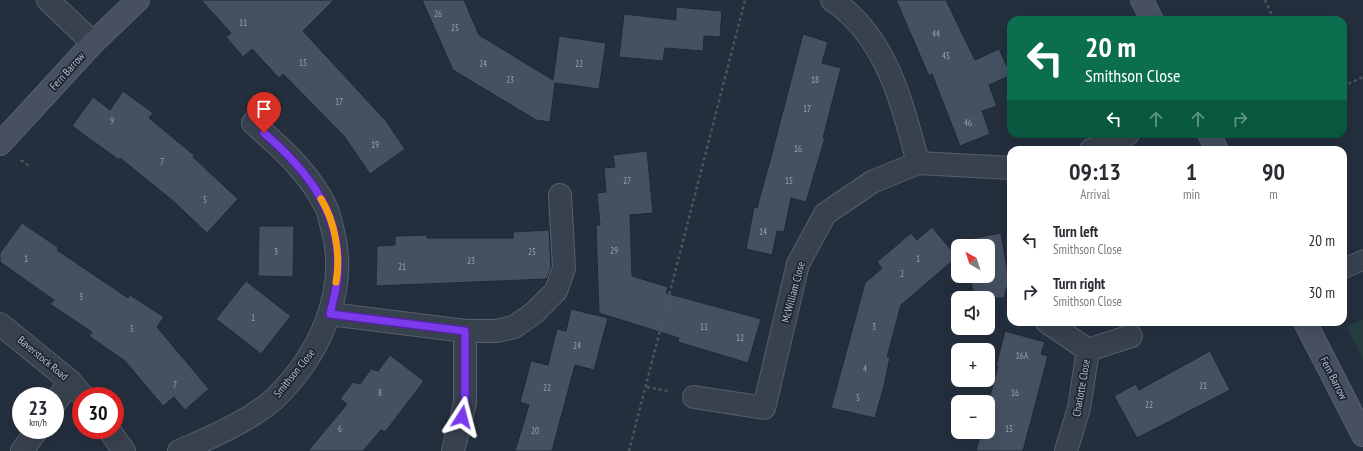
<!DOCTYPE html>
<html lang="en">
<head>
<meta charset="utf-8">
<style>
  :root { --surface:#fff; --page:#f7f7f7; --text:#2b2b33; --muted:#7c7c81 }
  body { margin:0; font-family:"PT Sans Narrow",sans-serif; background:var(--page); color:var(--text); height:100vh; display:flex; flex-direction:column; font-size:15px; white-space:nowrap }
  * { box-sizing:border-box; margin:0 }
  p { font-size:13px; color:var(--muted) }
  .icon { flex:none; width:22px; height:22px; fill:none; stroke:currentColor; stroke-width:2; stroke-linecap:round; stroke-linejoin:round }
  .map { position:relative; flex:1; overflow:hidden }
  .side { position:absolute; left:1007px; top:146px; width:340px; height:180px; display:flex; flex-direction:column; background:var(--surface); border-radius:12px; box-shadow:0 4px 16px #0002 }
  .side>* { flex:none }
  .top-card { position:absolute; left:1007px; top:16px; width:340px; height:122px; border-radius:12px; box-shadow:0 4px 16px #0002; background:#0b6e4f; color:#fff; overflow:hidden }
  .needle { width:26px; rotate:321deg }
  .tools { position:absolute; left:951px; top:239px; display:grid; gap:8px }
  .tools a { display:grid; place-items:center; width:44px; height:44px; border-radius:8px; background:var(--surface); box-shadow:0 4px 16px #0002; font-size:20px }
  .speed { position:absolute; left:12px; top:387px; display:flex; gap:8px; font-size:20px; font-weight:700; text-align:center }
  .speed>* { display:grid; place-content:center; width:52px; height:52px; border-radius:50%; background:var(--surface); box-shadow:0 4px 16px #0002; line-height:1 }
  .speed small { font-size:10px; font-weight:400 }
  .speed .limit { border:6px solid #d22; background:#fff; color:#111 }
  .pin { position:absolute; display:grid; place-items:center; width:34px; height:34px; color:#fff; margin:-41px -17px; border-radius:50% 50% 50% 0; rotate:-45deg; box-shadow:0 0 4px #0007 }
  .pin .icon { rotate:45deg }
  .me { position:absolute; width:44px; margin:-22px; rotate:9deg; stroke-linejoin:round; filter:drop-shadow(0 0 3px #0008) }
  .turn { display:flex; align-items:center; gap:14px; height:84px; padding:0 12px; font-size:18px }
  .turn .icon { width:52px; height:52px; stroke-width:2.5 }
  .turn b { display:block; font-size:28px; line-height:34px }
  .lanes { display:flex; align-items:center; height:38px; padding:0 12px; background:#0003; justify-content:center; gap:20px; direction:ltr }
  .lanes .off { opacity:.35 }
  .eta { display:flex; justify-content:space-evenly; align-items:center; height:68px; text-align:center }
  .eta b { font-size:24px; font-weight:700; line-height:28px }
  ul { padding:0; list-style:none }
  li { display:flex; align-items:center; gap:12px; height:52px; padding:0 12px }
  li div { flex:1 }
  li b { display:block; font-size:15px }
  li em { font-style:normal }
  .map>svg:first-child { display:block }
</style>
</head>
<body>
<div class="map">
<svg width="1363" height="451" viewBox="0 0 1363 451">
  <rect width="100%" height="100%" fill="#242f3e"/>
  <path fill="#263c3f" d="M1363 319V360L1346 326Z"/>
  <path fill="#455162" stroke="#1f2835" d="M201 0H334L303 31 386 121 405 149 370 174 344 136 283 74 279 78 252 49 243 57 226 37 231 33Z
    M422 0H464L479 35 553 80 559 36 606 43 599 89 555 83 550 122 536 120 453 70Z
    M896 0H946L975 60 999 49 1011 75 989 85 997 106 982 111 990 134 960 146 932 74 929 76Z
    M676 7 722 11 720 37 704 36 703 51 665 48 663 61 619 57 624 14 676 20Z
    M803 34 828 42 822 63 841 68 823 138H825L806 202 791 198 784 232 777 231 772 255 746 249 754 207 757 208 771 157Z
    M123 91 153 113 149 118 195 156 193 157 238 199 207 233 172 200 120 158 119 160 72 126 93 97 110 110Z
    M647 151 653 213 630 215 632 276 668 287 666 293 761 319 748 363 678 342 679 338 599 313 596 225H600L597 193 606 192 604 168 615 167 613 155Z
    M22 223 59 248 57 250 128 298 130 295 164 317 157 327 209 389 185 410 174 397 163 406 125 361 89 336 92 332 50 304 54 300 0 262V253Z
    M259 226H294L293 277 258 276Z
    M932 227 957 257 901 305 887 357H890L884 386 875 418 831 408 865 283 882 268 877 262 911 233 917 240Z
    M549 230 551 268 547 279 376 286 377 246 395 245V236L427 235V238H513V232Z
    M1001 233 1009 280 1004 298H974L970 276H988V246H965L964 240Z
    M246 281 291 316 261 354 216 319Z
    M571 309 608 318 594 370 575 365 552 451H515L529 405 520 402 531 361 548 365 557 329 566 331Z
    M1005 331 1045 342 1041 354 1048 356 1023 451H976L981 432H988V404L998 366H996Z
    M1210 351 1230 390 1137 438 1114 396 1136 384 1139 390Z
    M390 355 424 381 385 432 381 430 363 451H308L347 404 340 399 353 382 360 384 371 369 378 371Z"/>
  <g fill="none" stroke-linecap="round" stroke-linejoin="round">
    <defs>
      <path id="lane" d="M1343 269 1363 260"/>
      <path id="street" d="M48 0 93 43
        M832 0C887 37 902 103 918 163
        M1091 150 1099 148 1128 134
        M330 314 465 331H496L514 327 534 313 556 291 564 268 560 195
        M1047 322 1088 350 1079 408 1066 451
        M0 324 70 381 83 396
        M1088 350 1131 336
        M694 397 764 408 798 264 825 214 872 182 918 163 1011 168
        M55 403 70 381
        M109 430 124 451
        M22 451 37 430
        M179 451C206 440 250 420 272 401 319 357 350 291 332 227 330 221 329 213 326 207 309 172 281 148 253 123
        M453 451 465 403V331"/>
      <path id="secondary" d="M1142 0 1152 20
        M1209 134 1217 150
        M0 144 93 43 138 0
        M1305 322 1363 435"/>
    </defs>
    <use href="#lane" stroke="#565f6c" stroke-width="21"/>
    <use href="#street" stroke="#565f6c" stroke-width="24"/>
    <use href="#secondary" stroke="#565f6c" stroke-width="24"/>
    <path stroke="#44595c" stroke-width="2.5" stroke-dasharray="3 3" stroke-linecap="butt" d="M1265 0 1274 20
      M1343 86 1363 77
      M21 160 29 166
      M647 387 668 391
      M629 451 745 0"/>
    <use href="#lane" stroke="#38414e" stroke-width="19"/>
    <use href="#street" stroke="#38414e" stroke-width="22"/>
    <use href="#secondary" stroke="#465061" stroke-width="22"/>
  </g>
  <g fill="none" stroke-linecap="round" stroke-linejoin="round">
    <defs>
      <path id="route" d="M264 133C307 170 340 211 338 271 338 285 333 300 330 314L465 331V403L462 417"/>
    </defs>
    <use href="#route" stroke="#51269a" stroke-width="10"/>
    <use href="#route" stroke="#7c3aed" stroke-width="7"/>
    <path stroke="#f59e0b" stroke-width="7" d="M321 199C335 221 341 256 336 282"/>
  </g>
  <g text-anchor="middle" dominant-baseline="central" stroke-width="3.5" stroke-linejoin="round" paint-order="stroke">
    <g font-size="9" fill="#98a1af">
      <text x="438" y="13">26</text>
      <text x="243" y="22">11</text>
      <text x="455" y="27">25</text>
      <text x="936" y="33">44</text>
      <text x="946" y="55">45</text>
      <text x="303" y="62">15</text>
      <text x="483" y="63">24</text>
      <text x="579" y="63">22</text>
      <text x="510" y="79">23</text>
      <text x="815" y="79">18</text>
      <text x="339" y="101">17</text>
      <text x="807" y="108">17</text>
      <text x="112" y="120">9</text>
      <text x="968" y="122">46</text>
      <text x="375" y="144">19</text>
      <text x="798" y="148">16</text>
      <text x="162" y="161">7</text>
      <text x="627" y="180">27</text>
      <text x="789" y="180">15</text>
      <text x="205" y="199">5</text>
      <text x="763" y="231">14</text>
      <text x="614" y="250">29</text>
      <text x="276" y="251">3</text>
      <text x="532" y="251">25</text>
      <text x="26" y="258">1</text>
      <text x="918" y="258">1</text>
      <text x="471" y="260">23</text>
      <text x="402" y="266">21</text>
      <text x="902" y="273">2</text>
      <text x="81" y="296">3</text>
      <text x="253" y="317">1</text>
      <text x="704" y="326">11</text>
      <text x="874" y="326">3</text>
      <text x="132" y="328">5</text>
      <text x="740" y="337">12</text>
      <text x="577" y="345">24</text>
      <text x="1022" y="355">16A</text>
      <text x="865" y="368">4</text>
      <text x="175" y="384">7</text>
      <text x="1203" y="385">21</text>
      <text x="547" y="387">22</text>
      <text x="380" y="392">8</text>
      <text x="1015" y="392">16</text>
      <text x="858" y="397">5</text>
      <text x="1149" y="404">22</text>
      <text x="340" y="428">6</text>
      <text x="1009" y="428">15</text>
      <text x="535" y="430">20</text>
    </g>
    <g font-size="11" fill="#b4bcc9" stroke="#1d2633">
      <text transform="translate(67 71) rotate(-48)">Fern Barrow</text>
      <text transform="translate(793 292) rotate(-75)">McWilliam Close</text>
      <text transform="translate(43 358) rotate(40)">Baverstock Road</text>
      <text transform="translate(294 373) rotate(-51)">Smithson Close</text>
      <text transform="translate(1334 378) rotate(63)">Fern Barrow</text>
      <text transform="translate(1081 388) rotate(-80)">Charlotte Close</text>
    </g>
  </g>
</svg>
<div class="tools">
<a><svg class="needle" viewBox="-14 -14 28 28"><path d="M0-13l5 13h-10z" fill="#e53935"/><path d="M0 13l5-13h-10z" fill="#7c7c81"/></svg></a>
<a><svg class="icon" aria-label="sound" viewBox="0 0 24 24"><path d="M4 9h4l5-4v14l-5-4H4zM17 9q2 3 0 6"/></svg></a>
<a>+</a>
<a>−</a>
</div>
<div class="speed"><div>23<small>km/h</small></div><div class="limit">30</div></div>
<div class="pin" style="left:264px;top:133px;background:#d93025"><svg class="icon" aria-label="arrive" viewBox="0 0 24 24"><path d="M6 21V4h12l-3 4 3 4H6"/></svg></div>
<svg class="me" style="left:462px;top:417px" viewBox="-20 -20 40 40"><path d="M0-17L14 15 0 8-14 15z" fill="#7c3aed" stroke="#fff" stroke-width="4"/></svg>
<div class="top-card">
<div class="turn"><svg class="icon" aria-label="left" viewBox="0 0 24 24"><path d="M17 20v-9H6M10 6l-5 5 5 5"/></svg><div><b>20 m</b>Smithson Close</div></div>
<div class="lanes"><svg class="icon" aria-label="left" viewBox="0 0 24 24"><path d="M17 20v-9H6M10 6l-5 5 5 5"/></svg><svg class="icon off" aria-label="ahead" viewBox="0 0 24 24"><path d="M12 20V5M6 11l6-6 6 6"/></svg><svg class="icon off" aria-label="ahead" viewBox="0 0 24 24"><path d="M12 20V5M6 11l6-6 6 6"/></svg><svg class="icon off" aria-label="right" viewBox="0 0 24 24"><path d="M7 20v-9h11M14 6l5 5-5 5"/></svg></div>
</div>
<section class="side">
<div class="eta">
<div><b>09:13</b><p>Arrival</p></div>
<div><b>1</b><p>min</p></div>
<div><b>90</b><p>m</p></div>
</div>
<ul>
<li><svg class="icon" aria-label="left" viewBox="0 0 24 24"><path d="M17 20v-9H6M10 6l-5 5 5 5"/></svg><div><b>Turn left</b><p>Smithson Close</p></div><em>20 m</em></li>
<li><svg class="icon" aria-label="right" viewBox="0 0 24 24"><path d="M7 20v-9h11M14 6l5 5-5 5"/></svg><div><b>Turn right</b><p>Smithson Close</p></div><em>30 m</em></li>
</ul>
</section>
</div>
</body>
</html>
